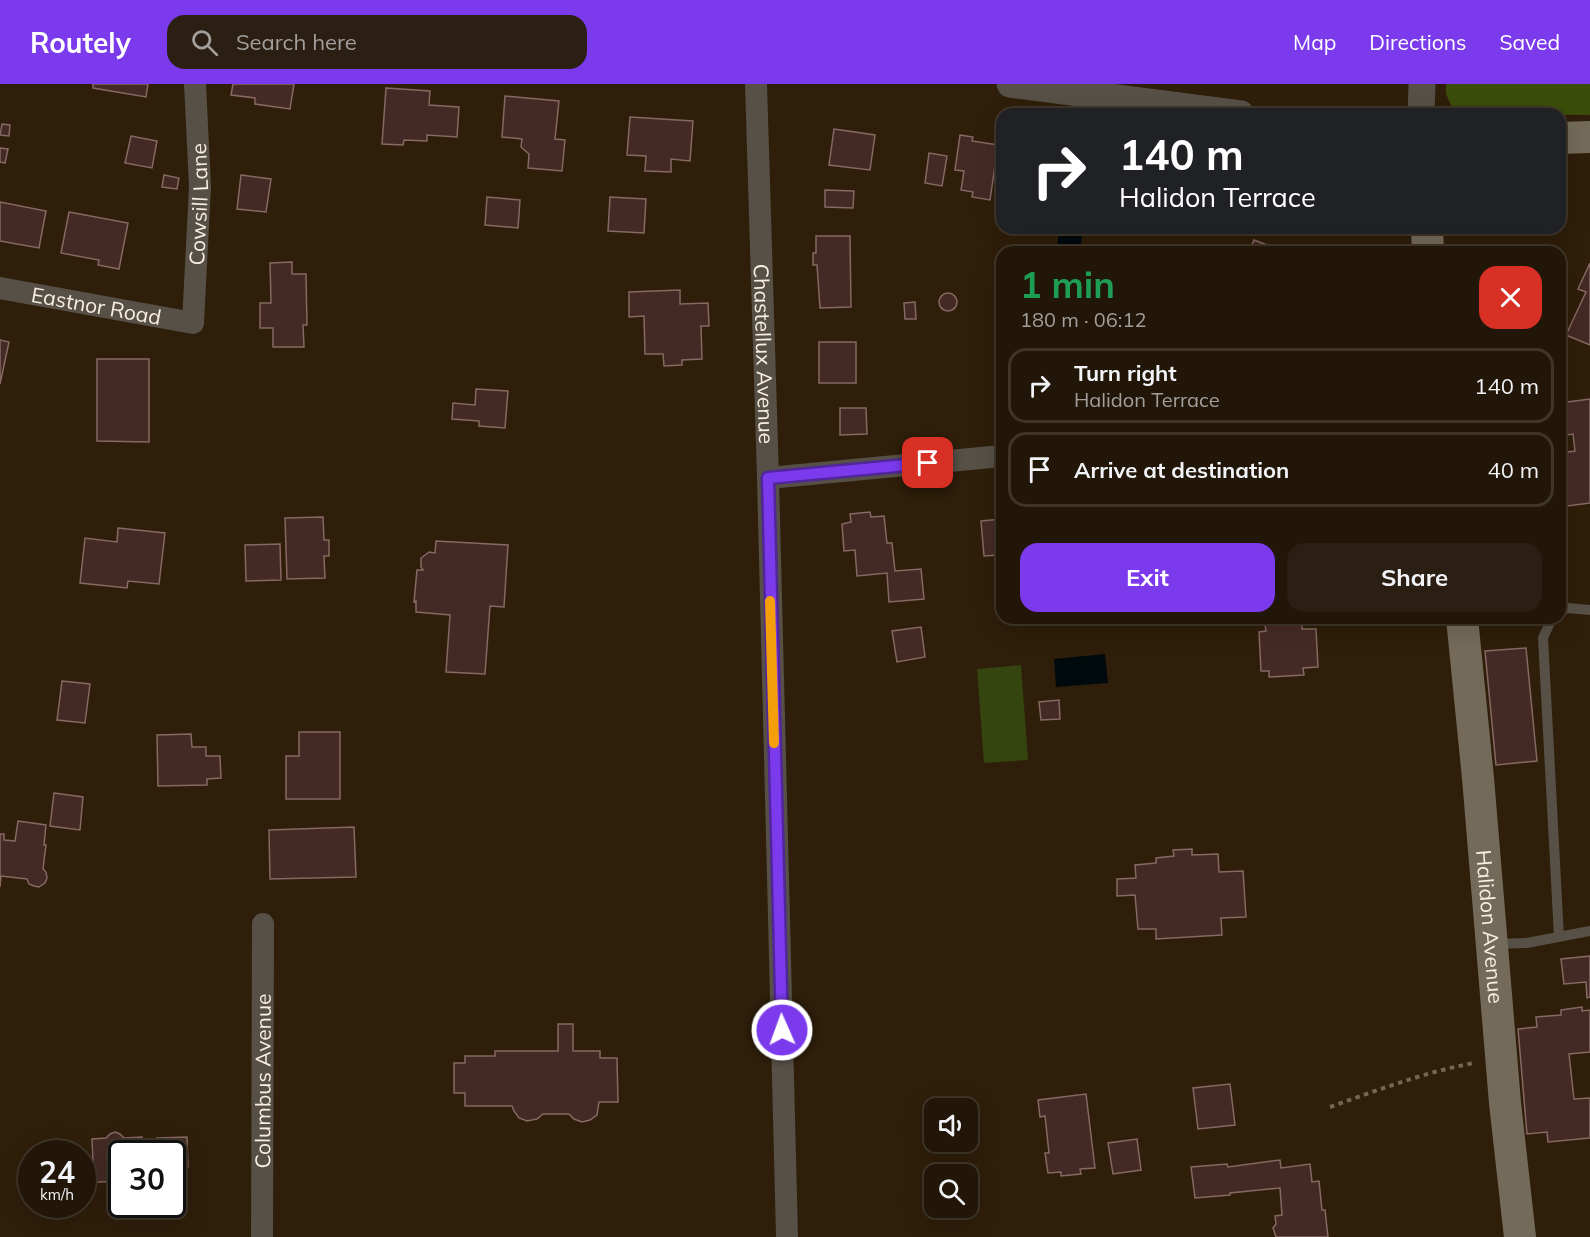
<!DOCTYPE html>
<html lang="en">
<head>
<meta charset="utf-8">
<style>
  :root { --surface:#221608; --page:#2a1f12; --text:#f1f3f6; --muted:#a29f9c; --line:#3f3529; --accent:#7c3aed }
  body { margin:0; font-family:Mulish,sans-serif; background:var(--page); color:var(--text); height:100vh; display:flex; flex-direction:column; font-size:22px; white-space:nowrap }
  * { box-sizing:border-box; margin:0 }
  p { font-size:20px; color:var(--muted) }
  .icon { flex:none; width:33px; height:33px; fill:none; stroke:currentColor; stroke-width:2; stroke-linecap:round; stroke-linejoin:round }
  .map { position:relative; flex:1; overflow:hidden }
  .details { position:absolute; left:996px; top:162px; width:570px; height:378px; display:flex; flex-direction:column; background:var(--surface); border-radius:18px; box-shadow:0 6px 24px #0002,0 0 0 2px var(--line) }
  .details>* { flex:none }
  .guide { position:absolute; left:996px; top:24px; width:570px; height:126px; border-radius:18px; box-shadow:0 6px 24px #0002,0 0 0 2px var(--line); background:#202124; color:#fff; overflow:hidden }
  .fabs { position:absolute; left:924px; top:1014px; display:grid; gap:12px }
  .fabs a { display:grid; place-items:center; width:54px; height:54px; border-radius:12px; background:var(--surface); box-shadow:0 6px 24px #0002,0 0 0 2px var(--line); font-size:30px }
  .speed { position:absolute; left:18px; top:1056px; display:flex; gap:12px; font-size:30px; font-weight:700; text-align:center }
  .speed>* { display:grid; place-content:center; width:78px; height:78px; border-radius:50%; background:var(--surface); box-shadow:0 6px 24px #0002,0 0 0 2px var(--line); line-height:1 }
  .speed small { font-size:15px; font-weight:400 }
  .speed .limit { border:3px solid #111; border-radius:9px; background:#fff; color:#111 }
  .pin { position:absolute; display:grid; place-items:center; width:51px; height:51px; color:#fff; margin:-26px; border-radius:12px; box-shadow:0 3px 9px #0006 }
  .me { position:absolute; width:66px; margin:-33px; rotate:358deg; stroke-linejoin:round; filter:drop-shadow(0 0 4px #0008) }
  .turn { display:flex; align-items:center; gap:21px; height:126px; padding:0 24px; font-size:27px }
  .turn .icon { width:78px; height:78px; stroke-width:2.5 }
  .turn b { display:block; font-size:42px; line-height:51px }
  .round { display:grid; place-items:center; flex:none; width:63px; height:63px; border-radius:18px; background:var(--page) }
  .overview { display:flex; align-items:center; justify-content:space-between; height:102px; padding:0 24px }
  h1 { font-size:36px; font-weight:700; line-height:45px; color:#1e9e55 }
  .primary-button { display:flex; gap:12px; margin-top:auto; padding:12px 24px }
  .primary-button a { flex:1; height:69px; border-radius:18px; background:var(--accent); color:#fff; font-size:24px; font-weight:700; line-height:69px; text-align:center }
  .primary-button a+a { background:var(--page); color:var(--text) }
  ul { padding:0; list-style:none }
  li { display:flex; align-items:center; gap:18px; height:75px; margin:0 12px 9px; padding:0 12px; border:3px solid var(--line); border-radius:18px }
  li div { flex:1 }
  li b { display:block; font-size:22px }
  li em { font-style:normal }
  header { display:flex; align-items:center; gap:36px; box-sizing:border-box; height:84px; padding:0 30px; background:var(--accent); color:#fff }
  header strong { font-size:28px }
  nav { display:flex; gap:33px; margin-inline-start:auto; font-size:21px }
  .search { width:420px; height:54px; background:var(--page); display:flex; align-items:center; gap:15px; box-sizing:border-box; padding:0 21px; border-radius:18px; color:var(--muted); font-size:22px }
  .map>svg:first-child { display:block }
</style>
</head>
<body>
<header>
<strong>Routely</strong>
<div class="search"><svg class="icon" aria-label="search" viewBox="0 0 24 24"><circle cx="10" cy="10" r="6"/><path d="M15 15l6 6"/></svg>Search here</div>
<nav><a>Map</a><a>Directions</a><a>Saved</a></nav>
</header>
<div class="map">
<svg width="1590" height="1153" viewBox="0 0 1590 1153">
  <rect width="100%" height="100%" fill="#2e1e0a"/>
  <path fill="#34450f" d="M1021 581 1028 676 984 679 977 585Z"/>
  <path fill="#3a4d0a" d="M1446 0H1590V31L1462 30 1453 26 1446 10Z"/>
  <path fill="#000a0d" d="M1059 144H1083L1080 168 1057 167Z
    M1105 570 1108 599 1056 603 1054 575Z"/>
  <path fill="#442a25" stroke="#876863" stroke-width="1.5" d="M93 0H148L146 13 93 4Z
    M233 0H294L290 25 255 20V14L231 11Z
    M386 4 430 7 429 21 459 23 457 53 427 51V57L404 56 403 61 382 60Z
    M505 12 559 17 555 55 565 56 562 87 528 84 529 70 521 63 522 55 502 53Z
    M630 33 693 37 690 77 671 75V88L645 87 646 72 627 71Z
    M2 40 10 41 9 52 0 51Z
    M834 45 875 51 870 86 829 81Z
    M960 51 973 53 972 57 998 61 990 116 972 113 973 108 961 106 964 87 955 86Z
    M131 52 157 57 152 84 125 79Z
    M0 64 8 65 5 79 0 78Z
    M929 69 947 72 942 102 925 99Z
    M164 91 179 94 177 105 162 103Z
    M241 91 271 95 266 128 237 125Z
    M825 106 854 107 853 124 825 123Z
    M487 113 520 116 518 144 485 141Z
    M610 113 646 115 644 149 608 147Z
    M0 118 46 127 39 164 0 157Z
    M69 128 128 139 119 185 98 181 99 176 61 169Z
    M816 152H850L851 223 820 224 817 181H813V169H816Z
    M1254 156 1267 161 1264 168H1249Z
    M292 178V190H306L307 241H303L304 263H273V244H260V219H271L270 179Z
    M1590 179V261L1566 251 1586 208 1578 205Z
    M680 206V220L708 219 709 242H701L702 275 682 276V281L664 282 663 270H645L644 232 629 233V208Z
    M939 218a9 9 0 1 1 18 0a9 9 0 1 1-18 0Z
    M915 218 916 235H905L904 219Z
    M0 256 9 258 0 300Z
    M819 258H856V299H819Z
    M97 275H149V358L97 357Z
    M476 305 508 307 505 344 479 342V337L452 335 453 319 475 321Z
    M1590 315V419L1560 423V369L1575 367 1573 350 1560 352V319Z
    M840 324H866L867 350 840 351Z
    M870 428 871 433 884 432 887 459H892L895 487 921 485 924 515 889 518 887 489 857 492 855 466 844 467 842 440 851 438 850 430Z
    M323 433 324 456H329V472H324L325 494 287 495 285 434Z
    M1002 435V471L984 472 981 437Z
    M118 444 165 449 159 500 128 497 127 504 80 499 85 454 117 458Z
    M436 457 508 461 504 523 490 522 485 590 446 588 450 531 416 528V517L414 518 417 486H423L421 483V474L429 468 435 469Z
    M280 460 281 496 246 497 245 461Z
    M1302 540V545H1316L1318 583 1303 584 1304 591 1269 593V587H1261L1259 548 1266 547 1265 541Z
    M921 543 925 573 897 578 892 547Z
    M1526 564 1537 677 1496 681 1485 567Z
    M62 597 90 600 85 639 57 636Z
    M1059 616 1060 635 1041 636 1039 618Z
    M299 648H340V715H286V672H299Z
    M191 650 192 663H206V672H220L221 694 207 695V701L158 702 157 651Z
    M54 709 83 713 80 746 50 742Z
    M18 737 46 741 44 761H46L43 785 46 788 47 794 45 799 39 803 34 802 29 800 27 795 1 792 0 803V750H4V756L15 757Z
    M354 743 356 793 270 795 269 746Z
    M1192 765V771L1218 770 1219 788 1243 787 1246 833 1221 834 1222 851 1156 855V845H1138L1135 811 1117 812V795L1136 794 1135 781 1156 779V774L1174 772 1173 766Z
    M1590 872V913L1587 914 1586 898 1564 900 1561 875Z
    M1582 923V927L1590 926V968L1569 970 1574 1015 1590 1014V1054L1548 1058 1547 1048 1527 1050 1518 945 1537 943 1536 933 1561 931V926Z
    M558 940H573V967H600V974H617L618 1018H599L597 1031 590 1036 582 1038 574 1035 569 1030H543L537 1035 527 1037 519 1034 514 1027 512 1022H465V1009H454V979H465V972H495V967H558Z
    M1230 1000 1235 1041 1198 1045 1193 1004Z
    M1086 1010 1095 1084 1080 1085 1081 1090 1061 1092V1088L1048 1089 1045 1069H1049L1045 1032 1040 1033 1038 1016Z
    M115 1048 120 1050 124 1054 142 1053 143 1064H138V1070H122V1086H117L118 1097 82 1099V1079L93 1078 92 1055 106 1054 110 1050Z
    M187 1053 188 1083H172V1070H157V1054Z
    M1137 1055 1141 1086 1113 1090 1108 1059Z
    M1280 1076 1281 1084 1310 1080 1312 1098 1319 1097 1322 1126H1325L1328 1153H1276L1273 1144 1276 1140 1275 1132 1282 1131 1280 1104 1230 1109V1111L1195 1114 1191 1083 1227 1080 1228 1083Z"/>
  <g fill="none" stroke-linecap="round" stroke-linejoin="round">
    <path stroke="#746655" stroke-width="4" stroke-dasharray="4.5 4.5" stroke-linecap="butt" d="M999 396 1001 434
      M1330 1023C1378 1006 1425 988 1474 979"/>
    <path stroke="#565046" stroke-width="10" d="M1560 528 1567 524 1590 526
      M1552 534 1543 554 1559 853
      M1494 860 1527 859 1590 847"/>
    <g stroke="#565046" stroke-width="22">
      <path id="s1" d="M756 0 768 394 787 1153"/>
      <path id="s2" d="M0 204 193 239 200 103 195 0"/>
      <path d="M768 394 1002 372"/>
      <path id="s3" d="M262 1153 263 840"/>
    </g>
    <path stroke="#565046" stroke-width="27" d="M1010 0 1241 30
      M1421 30 1422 0"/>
    <g stroke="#736a59" stroke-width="32">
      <path d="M1560 54 1590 53"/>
      <path d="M1427 144 1428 168"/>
      <path id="s4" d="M1462 534 1478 694 1505 1019 1520 1153"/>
    </g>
  </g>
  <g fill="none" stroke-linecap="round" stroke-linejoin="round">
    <defs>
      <path id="route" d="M782 946 768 394 928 379"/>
    </defs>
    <use href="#route" stroke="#51269a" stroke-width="15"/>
    <use href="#route" stroke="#7c3aed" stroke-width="10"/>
    <path stroke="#f59e0b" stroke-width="10" d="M770 517 774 659"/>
  </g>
  <g text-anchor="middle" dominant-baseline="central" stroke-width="6" stroke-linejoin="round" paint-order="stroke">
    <g font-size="21" fill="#f9eee2" stroke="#241402">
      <text stroke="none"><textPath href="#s2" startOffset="315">Cowsill Lane</textPath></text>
      <text stroke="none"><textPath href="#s2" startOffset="98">Eastnor Road</textPath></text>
      <text stroke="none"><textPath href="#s1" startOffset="270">Chastellux Avenue</textPath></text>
      <text stroke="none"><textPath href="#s4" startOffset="310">Halidon Avenue</textPath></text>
      <text stroke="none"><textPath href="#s3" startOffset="156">Columbus Avenue</textPath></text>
    </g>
  </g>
</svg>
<div class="fabs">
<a><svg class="icon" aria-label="sound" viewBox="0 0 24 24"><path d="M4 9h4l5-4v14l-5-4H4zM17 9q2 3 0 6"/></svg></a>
<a><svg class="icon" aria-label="search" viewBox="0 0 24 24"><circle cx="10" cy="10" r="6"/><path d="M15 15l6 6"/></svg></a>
</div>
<div class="speed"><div>24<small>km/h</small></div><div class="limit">30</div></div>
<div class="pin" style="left:928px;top:379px;background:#d93025"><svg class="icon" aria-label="arrive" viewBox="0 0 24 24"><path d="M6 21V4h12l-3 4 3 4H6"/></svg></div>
<svg class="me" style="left:782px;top:946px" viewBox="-20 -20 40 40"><circle r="17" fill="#7c3aed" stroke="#fff" stroke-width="3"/><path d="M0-11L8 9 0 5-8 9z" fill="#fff"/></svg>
<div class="guide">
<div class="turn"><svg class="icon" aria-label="right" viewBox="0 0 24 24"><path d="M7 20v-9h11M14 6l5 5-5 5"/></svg><div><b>140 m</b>Halidon Terrace</div></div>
</div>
<section class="details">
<div class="overview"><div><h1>1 min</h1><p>180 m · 06:12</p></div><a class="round" style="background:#d93025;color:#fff"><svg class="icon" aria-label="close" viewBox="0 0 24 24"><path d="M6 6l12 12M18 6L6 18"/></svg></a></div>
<ul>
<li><svg class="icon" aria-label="right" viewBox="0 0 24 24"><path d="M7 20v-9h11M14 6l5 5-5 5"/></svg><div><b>Turn right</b><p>Halidon Terrace</p></div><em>140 m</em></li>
<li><svg class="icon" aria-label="arrive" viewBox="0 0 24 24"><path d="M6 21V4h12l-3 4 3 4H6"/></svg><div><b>Arrive at destination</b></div><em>40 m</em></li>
</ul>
<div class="primary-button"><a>Exit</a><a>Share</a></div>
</section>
</div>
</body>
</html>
